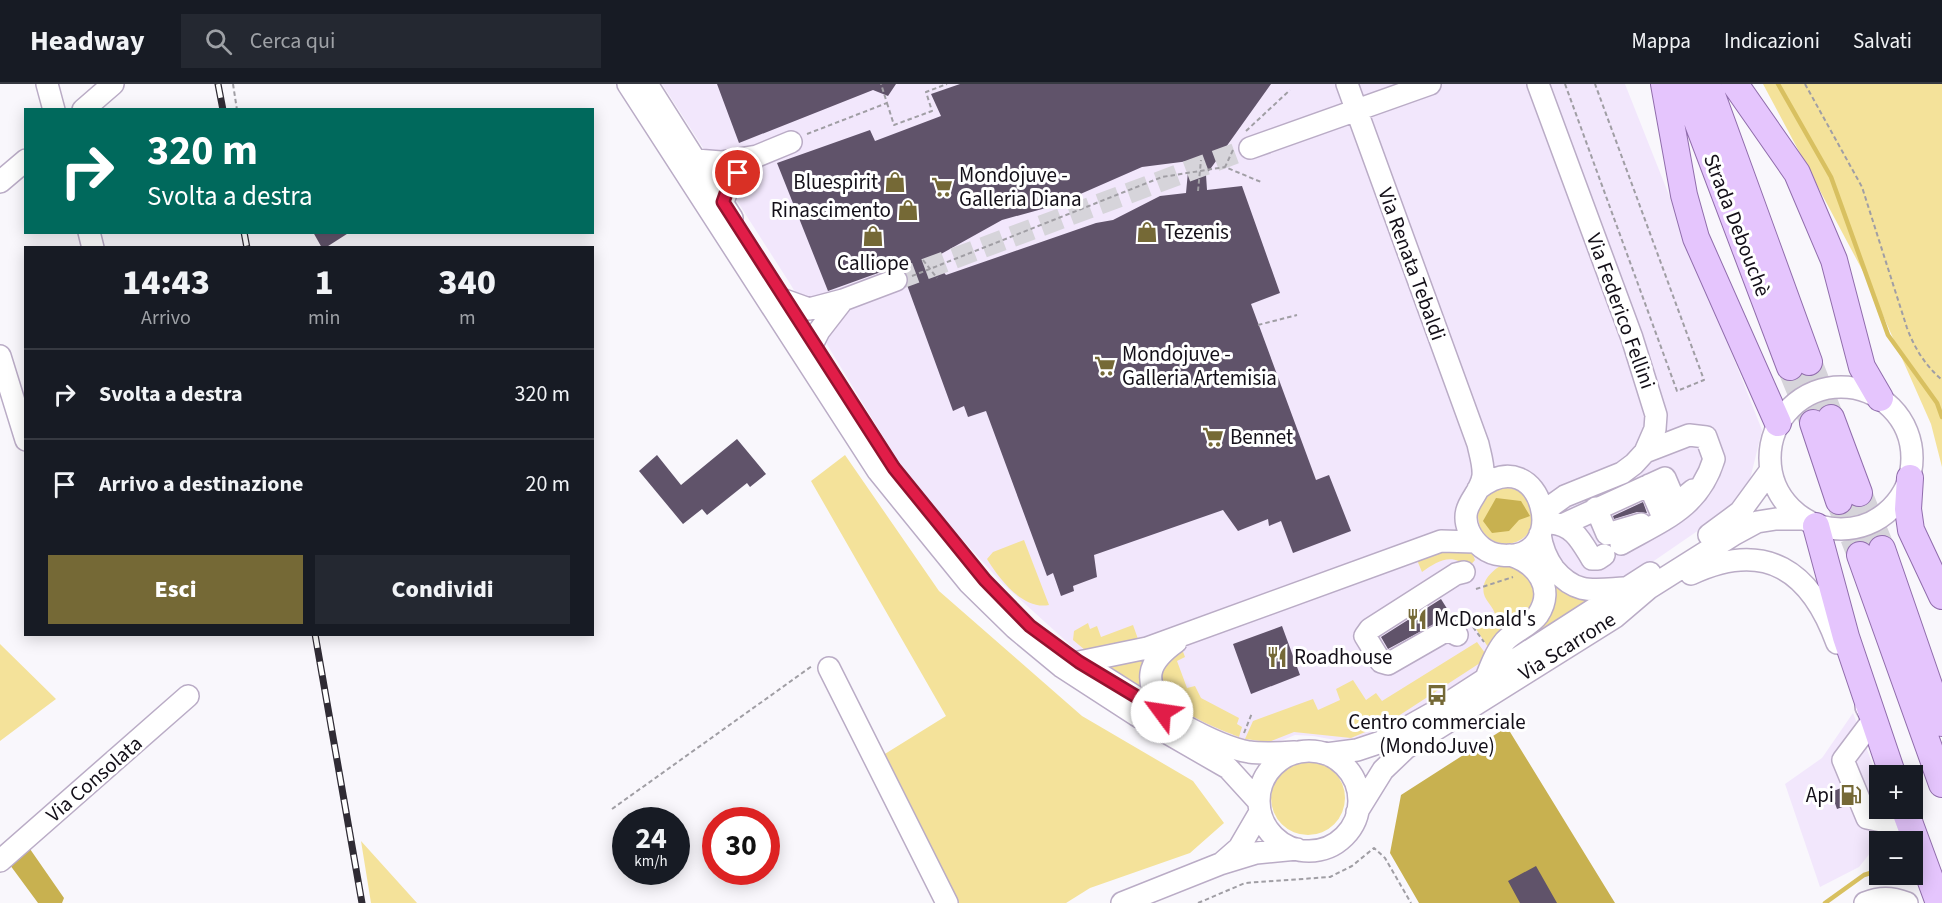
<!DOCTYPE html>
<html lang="it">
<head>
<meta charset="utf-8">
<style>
  :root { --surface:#171b24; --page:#242831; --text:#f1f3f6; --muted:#9ea1a6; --line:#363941; --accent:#756936 }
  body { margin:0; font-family:"Source Sans 3",sans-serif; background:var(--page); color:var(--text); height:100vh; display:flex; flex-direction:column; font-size:22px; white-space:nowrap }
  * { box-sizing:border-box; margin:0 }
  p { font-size:20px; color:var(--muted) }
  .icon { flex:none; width:33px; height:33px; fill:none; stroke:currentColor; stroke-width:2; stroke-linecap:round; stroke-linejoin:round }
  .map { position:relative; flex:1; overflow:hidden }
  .drawer { position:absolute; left:24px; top:162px; width:570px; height:390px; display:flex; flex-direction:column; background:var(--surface); border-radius:0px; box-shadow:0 3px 15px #0003 }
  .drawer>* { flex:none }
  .banner { position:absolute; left:24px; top:24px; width:570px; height:126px; border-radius:0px; box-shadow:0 3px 15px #0003; background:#00695c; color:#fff; overflow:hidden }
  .controls { position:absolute; left:1869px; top:681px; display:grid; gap:12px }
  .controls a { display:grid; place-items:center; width:54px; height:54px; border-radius:0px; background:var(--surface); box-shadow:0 3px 15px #0003; font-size:30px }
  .speed { position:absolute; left:612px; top:723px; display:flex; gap:12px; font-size:30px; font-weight:700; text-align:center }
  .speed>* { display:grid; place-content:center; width:78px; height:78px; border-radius:50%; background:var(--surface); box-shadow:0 3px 15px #0003; line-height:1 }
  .speed small { font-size:15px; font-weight:400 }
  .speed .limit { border:9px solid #d22; background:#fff; color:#111 }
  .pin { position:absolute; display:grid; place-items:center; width:51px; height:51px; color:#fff; margin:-26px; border:3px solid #fff; border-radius:50%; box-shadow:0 2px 6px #0007 }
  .me { position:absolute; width:66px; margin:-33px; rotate:301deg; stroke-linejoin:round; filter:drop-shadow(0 0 4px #0008) }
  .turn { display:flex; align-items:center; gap:21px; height:126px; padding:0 24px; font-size:27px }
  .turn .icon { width:78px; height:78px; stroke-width:2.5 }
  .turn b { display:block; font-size:42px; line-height:51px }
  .eta { display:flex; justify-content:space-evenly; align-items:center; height:102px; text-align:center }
  .eta b { font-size:36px; font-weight:800; line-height:42px }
  .primary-button { display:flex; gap:12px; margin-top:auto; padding:12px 24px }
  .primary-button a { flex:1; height:69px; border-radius:0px; background:var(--accent); color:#fff; font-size:24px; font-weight:800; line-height:69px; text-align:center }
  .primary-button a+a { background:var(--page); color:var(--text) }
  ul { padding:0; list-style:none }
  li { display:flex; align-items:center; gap:18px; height:90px; padding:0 24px; border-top:2px solid var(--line) }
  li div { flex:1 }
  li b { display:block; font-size:22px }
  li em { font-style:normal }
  header { display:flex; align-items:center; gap:36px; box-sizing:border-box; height:84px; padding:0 30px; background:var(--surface); border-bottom:2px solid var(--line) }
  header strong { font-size:28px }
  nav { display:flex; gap:33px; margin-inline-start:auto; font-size:21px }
  .search { width:420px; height:54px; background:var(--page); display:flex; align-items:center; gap:15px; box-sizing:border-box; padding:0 21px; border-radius:0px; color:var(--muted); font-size:22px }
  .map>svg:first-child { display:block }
</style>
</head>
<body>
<header>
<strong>Headway</strong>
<div class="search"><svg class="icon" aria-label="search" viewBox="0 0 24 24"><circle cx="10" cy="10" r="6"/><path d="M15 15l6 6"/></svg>Cerca qui</div>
<nav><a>Mappa</a><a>Indicazioni</a><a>Salvati</a></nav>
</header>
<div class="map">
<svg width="1942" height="819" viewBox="0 0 1942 819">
  <rect width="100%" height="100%" fill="#f9f7fc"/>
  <path fill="#f2e7fc" d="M662 0H1625L1762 346 1748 404 1712 437 1632 492 1377 650 1352 659 1313 652 1295 651 1269 662 1249 661 1220 649 1139 606 1078 568 1003 500 913 402 789 198Z
    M1853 629 1879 697 1880 724 1890 725 1902 756 1883 753 1859 783 1820 803 1785 700 1822 674Z"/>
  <path fill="#f4e29a" d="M1763 0H1942V383L1931 340 1866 193Z
    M845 371 939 507 1082 632 1193 697 1224 739 1190 769 1090 804 1066 819H959L880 673 946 632 811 397Z
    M1478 432a28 28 0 1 1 56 0a28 28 0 1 1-56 0Z
    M1024 456 1049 521C1023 526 1000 496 987 475L993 468Z
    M1456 464C1466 464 1472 466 1475 476L1468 484C1452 468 1438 477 1422 488L1417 476Z
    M1507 478 1532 494C1541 532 1509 538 1488 563L1476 545 1495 530C1493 523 1488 519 1485 513 1478 497 1495 484 1507 478Z
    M1542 485 1593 513 1509 566 1536 541Z
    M1088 539 1090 545 1097 542 1101 553 1133 541 1138 555 1095 567 1085 566 1073 556 1074 547Z
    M1477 558 1485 569 1480 579 1389 638 1351 654 1294 648 1269 658 1245 655 1253 637 1313 615 1318 626 1340 616 1336 605 1353 596 1366 616 1376 609 1382 617Z
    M0 560 56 615 0 657Z
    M1182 565 1185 573 1177 577 1187 604 1195 602 1201 614 1239 634 1237 640 1242 643 1239 653C1214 643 1147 619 1162 584 1165 577 1176 570 1182 565Z
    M1148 572 1139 589 1141 606 1107 584 1130 575Z
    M1271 714a37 37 0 1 1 74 0a37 37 0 1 1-74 0Z
    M361 757 417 819H371Z"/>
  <path fill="#c8b150" d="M1496 414 1521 417 1530 432 1519 436 1509 447 1492 449 1483 437Z
    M1507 643 1615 819H1419L1390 769 1401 711Z
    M30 765 64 814 62 819H38L10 781Z"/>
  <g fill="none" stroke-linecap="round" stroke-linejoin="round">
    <path stroke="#d8c060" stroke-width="4.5" d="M1778 0 1831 93 1888 251 1937 319 1942 333
      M1825 819 1864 791 1880 786"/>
  </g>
  <path fill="#60536a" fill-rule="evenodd" d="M717 0H896L888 12 873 6 739 59Z
    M960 0H1271L1206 91 1207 106 1242 102 1280 209 1251 220 1316 396 1329 391 1351 447 1293 469 1281 437 1269 442 1268 435 1238 447 1223 426 1094 471 1097 493 1073 502 1074 507 1061 512 1053 489 1047 492 986 327 968 333 964 322 953 327 907 201 908 191 901 184H892L828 207 777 79 870 46 875 57 941 32 931 10ZM1189 77 1186 109 1160 112 1113 136 1096 139 946 191 932 175 1002 136 1053 122 1142 83Z
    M313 148H350L325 164H322Z
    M737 355 766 390 750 403 747 399 707 431 702 425 683 440 639 387 657 371 681 401Z
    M1643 418 1647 429 1637 428 1614 435 1613 432Z
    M1441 515 1451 531 1388 565 1381 553Z
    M1282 542 1300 591 1251 610 1233 560Z
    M1841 704 1848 721 1837 725 1831 708Z
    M1536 782 1557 819H1520L1508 797Z"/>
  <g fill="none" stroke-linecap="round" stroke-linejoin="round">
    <path stroke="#d6d4da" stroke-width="21" stroke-dasharray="21 10" stroke-linecap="butt" d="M896 196 1250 64"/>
    <path stroke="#d6d4da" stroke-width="26" stroke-dasharray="26 13" stroke-linecap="butt" d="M1809 278 1831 334
      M1790 283 1813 339
      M1859 409 1882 465
      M1839 417 1860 471"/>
    <defs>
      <path id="minor" d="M47 0 54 26
        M628 0 878 387 969 499 1015 544 1062 583 1136 631 1228 684 1259 718
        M647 0 732 134
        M1347 0 1478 360C1480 370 1484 381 1483 392 1480 413 1458 421 1469 447 1475 460 1487 470 1501 471 1573 480 1543 353 1478 405
        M1538 0 1632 254 1656 331 1655 345 1645 368 1634 380 1622 389 1565 412 1544 427
        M83 26 113 0
        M1250 64 1430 0
        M757 72 791 58
        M696 76 721 78 757 72 730 98 723 118
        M0 98 26 76
        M89 148 93 164
        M784 216 809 225 843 216 819 247 813 259
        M843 216 896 196
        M0 272 26 356
        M1770 374a71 71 0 1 1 142 0a71 71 0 1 1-142 0Z
        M1649 401 1663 433
        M1596 424 1607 450 1641 440
        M1551 439C1574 441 1581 457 1592 475H1598L1604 471
        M1562 441 1665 394 1676 420 1693 406
        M1540 450C1542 464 1546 474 1554 485 1576 511 1593 506 1624 504
        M1709 451 1740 428 1770 387
        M1621 460C1663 436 1699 424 1714 375L1706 353 1689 351 1645 368
        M1691 490C1766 455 1811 487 1837 559
        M1457 551 1450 547 1442 549 1388 580 1381 578 1365 552 1370 545 1456 490 1464 488
        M1079 578 1147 564 1441 457 1475 458
        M829 584 947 819
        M1090 584C1129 608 1205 661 1249 668 1264 670 1279 669 1295 668
        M1486 594C1491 581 1496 568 1505 557 1514 547 1530 542 1538 531 1556 504 1536 479 1510 471
        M1866 623 1873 636 1843 676 1867 734 1911 743
        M1162 628C1146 595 1144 581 1176 558
        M1259 717a50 50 0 1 1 100 0a50 50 0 1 1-100 0Z
        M1326 670 1357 666 1381 658 1431 630 1650 489
        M1357 728 1383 686 1406 664 1615 533 1649 504 1733 451 1757 438 1776 435H1802
        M0 777 188 612
        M1223 778 1239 764 1260 728
        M1122 819 1220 780 1256 769 1297 765
        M1865 819C1880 813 1891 813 1907 819"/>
      <path id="major" d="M1664 0 1684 111 1696 154 1778 339
        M1683 0 1790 283
        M1708 0 1809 278
        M1735 0 1797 89 1834 176 1862 283 1880 314
        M1831 334 1859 409
        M1813 339 1839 417
        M1910 394 1908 425 1911 446 1942 512
        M1816 442 1846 553 1893 692
        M1882 465 1942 639
        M1860 471 1942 700
        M1904 724 1939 819"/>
    </defs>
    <use href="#minor" stroke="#baacc6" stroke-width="24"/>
    <use href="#major" stroke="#906dac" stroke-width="28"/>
    <path stroke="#a09ea4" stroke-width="2" stroke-dasharray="4.5 3" stroke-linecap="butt" d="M233 0 237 26
      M1565 0 1677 307 1704 296 1595 0
      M1805 0 1862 103 1907 244C1915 265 1925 281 1942 296
      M887 19 894 41 932 27 926 8 947 0
      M1246 47 1290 6
      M807 50 887 19 881 0
      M1233 66 1225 83 1261 98
      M1198 107 1201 76
      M923 176 937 194
      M912 192 1162 93 1225 83
      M1258 241 1297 231
      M1476 505 1513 493
      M1473 543 1484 558
      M1244 649 1252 629
      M612 725 812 582
      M1198 819 1245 799 1330 793 1352 782 1374 764 1385 774 1411 819"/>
    <use href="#minor" stroke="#fff" stroke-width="21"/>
    <use href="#major" stroke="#e5c5fd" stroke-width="26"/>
    <defs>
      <path id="rail" d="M218 0 223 26
        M244 148 247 164
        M315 550 362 819"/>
    </defs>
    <use href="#rail" stroke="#302c35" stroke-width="7"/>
    <use href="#rail" stroke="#fff" stroke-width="4.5" stroke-dasharray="14" stroke-linecap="butt"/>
  </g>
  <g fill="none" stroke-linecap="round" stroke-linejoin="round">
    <defs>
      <path id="route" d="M738 89 730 98 723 118 894 384 985 496 1030 542 1079 578 1162 628"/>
    </defs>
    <use href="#route" stroke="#92132f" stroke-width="15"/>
    <use href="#route" stroke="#e11d48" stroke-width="10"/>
  </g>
  <defs>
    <symbol id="shop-bare" viewBox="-9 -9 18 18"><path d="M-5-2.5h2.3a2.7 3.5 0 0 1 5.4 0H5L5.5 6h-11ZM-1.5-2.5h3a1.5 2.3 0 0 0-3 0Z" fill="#756936" stroke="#fff" stroke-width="2.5" paint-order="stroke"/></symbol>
    <symbol id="supermarket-bare" viewBox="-9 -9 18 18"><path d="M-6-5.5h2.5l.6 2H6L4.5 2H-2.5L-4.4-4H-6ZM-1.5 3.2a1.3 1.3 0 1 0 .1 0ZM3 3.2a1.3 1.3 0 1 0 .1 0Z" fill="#756936" stroke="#fff" stroke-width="2.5" paint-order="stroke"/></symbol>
    <symbol id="restaurant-bare" viewBox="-9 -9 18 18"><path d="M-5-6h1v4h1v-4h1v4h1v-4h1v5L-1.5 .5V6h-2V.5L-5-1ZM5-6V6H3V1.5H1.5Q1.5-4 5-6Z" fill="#756936" stroke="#fff" stroke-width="2.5" paint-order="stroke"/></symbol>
    <symbol id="bus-bare" viewBox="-9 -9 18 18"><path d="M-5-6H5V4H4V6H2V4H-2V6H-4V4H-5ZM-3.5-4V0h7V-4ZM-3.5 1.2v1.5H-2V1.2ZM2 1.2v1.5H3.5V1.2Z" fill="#756936" stroke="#fff" stroke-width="2.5" paint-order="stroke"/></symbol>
    <symbol id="fuel-bare" viewBox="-9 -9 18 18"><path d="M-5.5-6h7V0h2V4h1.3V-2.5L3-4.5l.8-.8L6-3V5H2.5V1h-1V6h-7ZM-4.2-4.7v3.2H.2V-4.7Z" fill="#756936" stroke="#fff" stroke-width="2.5" paint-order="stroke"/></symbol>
  </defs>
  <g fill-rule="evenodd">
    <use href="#shop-bare" x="880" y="83" width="30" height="30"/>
    <use href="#supermarket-bare" x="927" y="88" width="30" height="30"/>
    <use href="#shop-bare" x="893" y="111" width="30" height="30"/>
    <use href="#shop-bare" x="1132" y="133" width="30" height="30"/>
    <use href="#shop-bare" x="858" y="137" width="30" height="30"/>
    <use href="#supermarket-bare" x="1090" y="267" width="30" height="30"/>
    <use href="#supermarket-bare" x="1198" y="338" width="30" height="30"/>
    <use href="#restaurant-bare" x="1402" y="520" width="30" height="30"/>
    <use href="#restaurant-bare" x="1262" y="558" width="30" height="30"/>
    <use href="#bus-bare" x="1422" y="596" width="30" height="30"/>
    <use href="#fuel-bare" x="1836" y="696" width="30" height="30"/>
  </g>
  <g text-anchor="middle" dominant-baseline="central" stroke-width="6" stroke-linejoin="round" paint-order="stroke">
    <g font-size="21" fill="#130f18" stroke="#fff" text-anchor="start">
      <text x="959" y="91">Mondojuve -<tspan x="959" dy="24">Galleria Diana</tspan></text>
      <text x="878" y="98" text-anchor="end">Bluespirit</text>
      <text x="891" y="126" text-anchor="end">Rinascimento</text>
      <text x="1164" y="148">Tezenis</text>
      <text x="873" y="179" text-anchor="middle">Calliope</text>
      <text x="1122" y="270">Mondojuve -<tspan x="1122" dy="24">Galleria Artemisia</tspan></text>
      <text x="1230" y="353">Bennet</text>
      <text x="1434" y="535">McDonald's</text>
      <text x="1294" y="573">Roadhouse</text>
      <text x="1437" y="638" text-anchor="middle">Centro commerciale<tspan x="1437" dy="24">(MondoJuve)</tspan></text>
      <text x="1834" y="711" text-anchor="end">Api</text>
    </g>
    <g font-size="21" fill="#130f18" stroke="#fff">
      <text transform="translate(1737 141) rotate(69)">Strada Debouchè</text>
      <text transform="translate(1412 180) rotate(70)">Via Renata Tebaldi</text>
      <text transform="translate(1621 227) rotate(70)">Via Federico Fellini</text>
      <text transform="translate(1567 562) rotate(-32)">Via Scarrone</text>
      <text transform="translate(94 695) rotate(-41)">Via Consolata</text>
    </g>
  </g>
</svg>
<div class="controls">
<a>+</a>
<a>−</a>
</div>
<div class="speed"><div>24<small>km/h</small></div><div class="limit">30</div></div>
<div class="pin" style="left:738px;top:89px;background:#d93025"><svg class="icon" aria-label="arrive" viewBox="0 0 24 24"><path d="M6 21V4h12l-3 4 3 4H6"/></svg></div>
<svg class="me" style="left:1162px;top:628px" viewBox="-20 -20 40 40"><circle r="19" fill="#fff"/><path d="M0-13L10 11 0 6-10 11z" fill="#e11d48"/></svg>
<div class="banner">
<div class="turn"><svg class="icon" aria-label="right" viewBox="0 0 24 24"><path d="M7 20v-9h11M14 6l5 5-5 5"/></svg><div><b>320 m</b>Svolta a destra</div></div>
</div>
<section class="drawer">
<div class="eta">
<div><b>14:43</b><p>Arrivo</p></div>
<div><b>1</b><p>min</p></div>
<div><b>340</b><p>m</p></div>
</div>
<ul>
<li><svg class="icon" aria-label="right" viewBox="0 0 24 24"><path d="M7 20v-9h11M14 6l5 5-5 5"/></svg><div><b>Svolta a destra</b></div><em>320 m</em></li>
<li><svg class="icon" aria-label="arrive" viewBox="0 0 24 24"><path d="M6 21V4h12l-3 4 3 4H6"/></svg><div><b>Arrivo a destinazione</b></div><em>20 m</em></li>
</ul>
<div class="primary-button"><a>Esci</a><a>Condividi</a></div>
</section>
</div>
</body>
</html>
